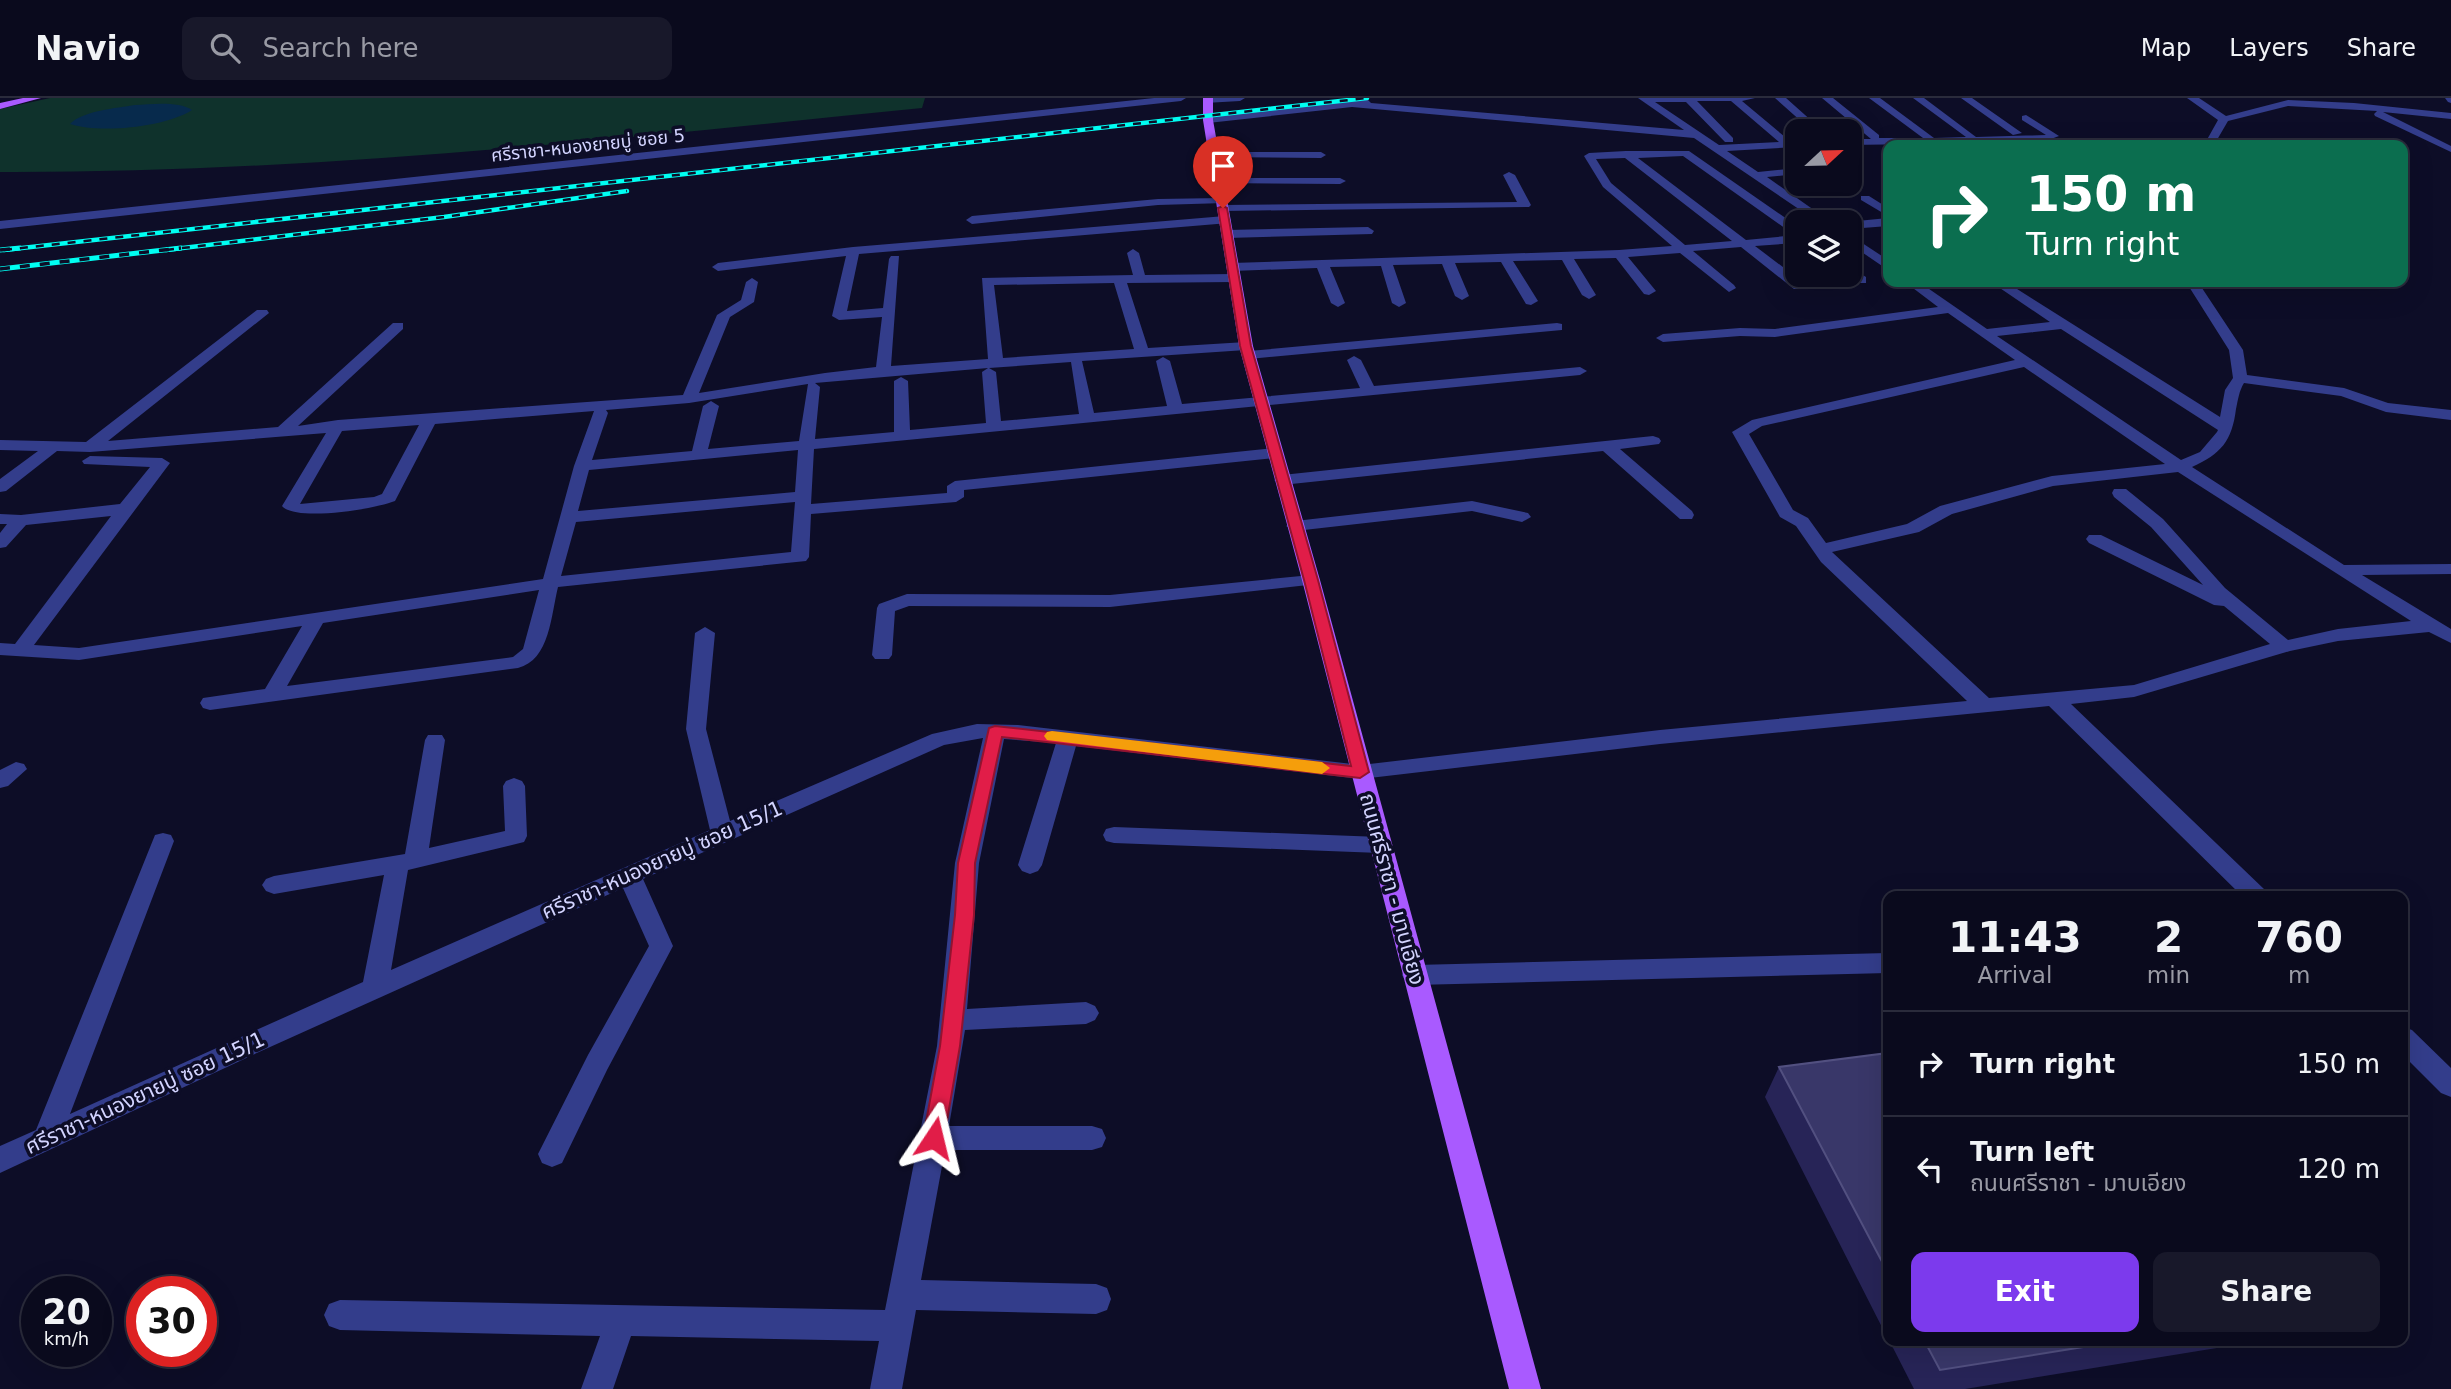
<!DOCTYPE html>
<html lang="en">
<head>
<meta charset="utf-8">
<style>
  :root { --surface:#0a0a1d; --page:#18182a; --text:#f1f3f6; --muted:#999aa4; --line:#2a2b3b; --accent:#7c3aed }
  body { margin:0; font-family:"DejaVu Sans","Noto Sans Thai",sans-serif; background:var(--page); color:var(--text); height:100vh; display:flex; flex-direction:column; font-size:26px; white-space:nowrap }
  * { box-sizing:border-box; margin:0 }
  p { font-size:23px; color:var(--muted) }
  .icon { flex:none; width:38px; height:38px; fill:none; stroke:currentColor; stroke-width:2; stroke-linecap:round; stroke-linejoin:round }
  .map { position:relative; flex:1; overflow:hidden }
  .side { position:absolute; left:1883px; top:793px; width:525px; height:455px; display:flex; flex-direction:column; background:var(--surface); border-radius:14px; box-shadow:0 7px 28px #0002,0 0 0 2px var(--line) }
  .side>* { flex:none }
  .guide { position:absolute; left:1883px; top:42px; width:525px; height:147px; border-radius:14px; box-shadow:0 7px 28px #0002,0 0 0 2px var(--line); background:#0b6e4f; color:#fff; overflow:hidden }
  .needle { width:46px; rotate:68deg }
  .buttons { position:absolute; left:1785px; top:21px; display:grid; gap:14px }
  .buttons a { display:grid; place-items:center; width:77px; height:77px; border-radius:14px; background:var(--surface); box-shadow:0 7px 28px #0002,0 0 0 2px var(--line); font-size:35px }
  .speed { position:absolute; left:21px; top:1178px; display:flex; gap:14px; font-size:35px; font-weight:700; text-align:center }
  .speed>* { display:grid; place-content:center; width:91px; height:91px; border-radius:50%; background:var(--surface); box-shadow:0 7px 28px #0002,0 0 0 2px var(--line); line-height:1 }
  .speed small { font-size:18px; font-weight:400 }
  .speed .limit { border:10px solid #d22; background:#fff; color:#111 }
  .pin { position:absolute; display:grid; place-items:center; width:60px; height:60px; color:#fff; margin:-72px -30px; border-radius:50% 50% 50% 0; rotate:-45deg; box-shadow:0 0 7px #0007 }
  .pin .icon { rotate:45deg }
  .me { position:absolute; width:77px; margin:-38px; rotate:10deg; stroke-linejoin:round; filter:drop-shadow(0 0 5px #0008) }
  .turn { display:flex; align-items:center; gap:24px; height:147px; padding:0 28px; font-size:32px }
  .turn .icon { width:91px; height:91px; stroke-width:2.5 }
  .turn b { display:block; font-size:49px; line-height:60px }
  .eta { display:flex; justify-content:space-evenly; align-items:center; height:119px; text-align:center }
  .eta b { font-size:42px; font-weight:800; line-height:49px }
  .primary-button { display:flex; gap:14px; margin-top:auto; padding:14px 28px }
  .primary-button a { flex:1; height:80px; border-radius:14px; background:var(--accent); color:#fff; font-size:28px; font-weight:800; line-height:80px; text-align:center }
  .primary-button a+a { background:var(--page); color:var(--text) }
  ul { padding:0; list-style:none }
  li { display:flex; align-items:center; gap:21px; height:105px; padding:0 28px; border-top:2px solid var(--line) }
  li div { flex:1 }
  li b { display:block; font-size:26px }
  li em { font-style:normal }
  header { display:flex; align-items:center; gap:42px; box-sizing:border-box; height:98px; padding:0 35px; background:var(--surface); border-bottom:2px solid var(--line) }
  header strong { font-size:33px }
  nav { display:flex; gap:38px; margin-inline-start:auto; font-size:24px }
  .search { width:490px; height:63px; background:var(--page); display:flex; align-items:center; gap:18px; box-sizing:border-box; padding:0 24px; border-radius:14px; color:var(--muted); font-size:26px }
  .map>svg:first-child { display:block }
</style>
</head>
<body>
<header>
<strong>Navio</strong>
<div class="search"><svg class="icon" aria-label="search" viewBox="0 0 24 24"><circle cx="10" cy="10" r="6"/><path d="M15 15l6 6"/></svg>Search here</div>
<nav><a>Map</a><a>Layers</a><a>Share</a></nav>
</header>
<div class="map">
<svg width="2451" height="1291" viewBox="0 0 2451 1291">
  <rect width="100%" height="100%" fill="#0d0d27"/>
  <path fill="#0f322c" d="M50 0H925L922 10C615 41 308 75 0 74V11Z"/>
  <path fill="#072a4c" d="M135 7C152 6 179 3 192 12 166 29 100 36 70 26 82 13 117 10 135 7Z"/>
  <g fill="none" stroke-linecap="round" stroke-linejoin="round">
    <path fill="#333d8b" fill-rule="evenodd" d="M1154 0H1186L1181 3 0 131V123Z
      M1209 0H1245L1240 3 1205 5V1Z
      M1638 0H1755L1742 3 1785 39 1783 44 1797 43V49L1727 53 1758 74 1797 70V76L1767 79 1831 124H1818L1694 40 1352 9 1208 25 1203 22 1208 19 1367 1 1371 5 1684 32ZM1697 3H1731L1779 44 1719 47 1655 4H1686L1725 44H1733V40Z
      M1775 0H1786L1823 33H1812Z
      M1822 0H1833L1879 37V40H1923L1869 0H1880L1934 40 1966 39 1913 0H1924L1976 39 2046 37 2022 22V18L2026 17 2059 38 2043 44 1850 47V41H1871Z
      M1961 0H1972L2022 35 2013 37Z
      M2187 0H2199L2226 18 2288 2 2354 5 2451 15V21L2383 14 2451 48V54L2375 18 2374 16 2377 13 2288 8 2228 23 2214 47H2204L2218 22Z
      M2445 0H2451V5L2448 4Z
      M1626 53H1689L1797 128V137L1793 136 1683 58 1638 60 1746 142 1797 137V145L1755 148 1804 185V191H1794L1741 149 1693 153 1734 187 1736 190 1729 194 1680 155 1628 159 1656 193 1649 197 1644 196 1616 160 1574 161 1596 197 1589 201 1582 197 1562 162 1513 163 1538 203 1531 207 1526 206 1501 164 1455 165 1469 198 1462 202 1455 198 1442 166 1393 167 1406 205 1399 209 1392 205 1381 168 1330 169 1345 205 1338 209 1331 205 1317 170 1232 173 1226 169 1232 165 1619 152 1672 148 1603 89 1584 58 1589 55ZM1625 60 1732 143 1685 147 1611 85 1596 61Z
      M1214 54H1321L1326 57 1321 60 1210 59 1209 57Z
      M1509 74 1515 77 1531 107 1529 109 1223 113 1217 110 1223 107 1517 104 1503 77Z
      M1218 80H1340L1346 83 1340 86 1214 85 1212 83Z
      M1861 98H1869L1888 110V118L1861 102Z
      M1221 100 1225 101V105L1158 107 972 126 966 122 972 118 1158 101Z
      M1225 118 1231 122 1229 125 859 156 847 213 883 210 889 161 891 158H899L891 268 988 261 982 180 1133 177 1127 155 1133 151 1139 155 1145 177 1234 176 1240 180 1234 184 1127 185 1148 250 1246 244 1253 248 1246 252 1082 263 1094 315 1167 308 1156 263 1163 259 1170 263 1182 306 1360 290 1347 262 1354 258 1361 262 1374 288 1580 269 1587 273 1580 277 814 351 811 406 947 395V388L955 383 1274 350 1282 355 1274 360 964 392V399L956 404 811 416 809 459 806 463 558 489C551 517 550 562 518 570L210 612 203 610 200 605 203 600 265 591 302 528 79 562 0 557V545L15 546 111 418 26 427 6 449 0 450V435L7 426H0V416L21 417 120 406 150 369 84 366 82 363 90 358 162 360 170 365 34 547 79 550 543 481 574 368 594 313 435 326 395 403C375 411 296 424 282 408L326 335 90 354 57 353 6 393 0 394V381L38 353 0 352V342L86 344 257 212H267L269 215 108 343 278 329 393 225H403V231L298 328 338 322 683 297 717 217 741 202 746 184 752 180 758 184 754 204 730 219 699 295 825 275 876 269 882 219 839 222 832 218 846 158 718 173 712 169 718 165 853 149ZM1114 185 1134 251 1003 260 994 187ZM1071 264 1079 316 1001 323 996 274 989 270ZM988 270 982 274 986 325 910 332 908 283 901 279 894 283V334L815 341 820 289 815 285ZM808 286 799 343 708 351 719 308 711 303 703 308 692 353 592 362 608 315 606 312 689 305ZM419 327 382 396 374 399 300 406 342 333ZM798 352 795 394 578 413 589 372ZM795 404 791 454 561 478 576 424ZM539 492 523 551 513 559 287 588 323 525Z
      M1888 120V128L1850 131V124H1847Z
      M1368 129 1374 133 1372 136 1227 140 1221 136 1227 132Z
      M1850 137 1888 162V172L1850 146Z
      M1850 169 1866 179V185H1856L1847 177H1850Z
      M1905 184H1919L1987 231 2050 224 1991 184H2006L2220 319 2225 292 2233 280 2229 252 2186 184H2198L2243 252 2247 277 2344 290 2388 305 2451 312V322L2386 314 2341 298 2244 285C2239 293 2238 302 2236 311 2232 343 2221 356 2192 369L2344 467 2451 466V476L2362 477 2451 531V545L2429 534 2338 543 2290 553 2134 599 2071 606 2265 792 2269 798H2242L2049 608 1660 646 1361 681 1076 648 1042 767 1038 773 1030 776 1022 773 1018 767 1056 645 1004 641 979 765 967 911 1086 904 1095 908 1099 915 1095 922 1086 926 965 932 949 1028H1092L1102 1031 1106 1040 1102 1049 1092 1052H945L921 1182 1096 1186 1107 1190 1111 1201 1107 1212 1096 1216 916 1212 902 1291H870L879 1243 631 1238 613 1291H581L600 1238 340 1232 329 1228 324 1217 329 1206 340 1202 885 1212 937 948 955 765 983 640 944 647 643 781 673 848 607 972 562 1065 552 1069 542 1065 538 1056 588 957 649 848 623 790 259 954 0 1075V1048L36 1032 155 737 163 735 171 737 174 743 70 1016 363 884 384 777 274 796 266 793 262 787 266 781 274 778 405 756 425 642 428 637H442L445 642 429 750 505 733 503 688 506 683 514 680 522 683 525 688 527 738 524 744 516 746 408 772 391 872 710 732 686 631 695 535 705 529 715 535 706 631 730 723 932 636 977 626 1018 627 1361 667 1660 632 1967 603 1821 464 1796 428 1780 419 1732 334 1752 322 2015 262 1948 215 1775 239 1740 238 1663 244 1656 240 1663 236 1740 230 1775 231 1938 209ZM2061 231 2218 332 2217 334 2200 354 2181 362 1997 238ZM2024 269 2165 366 2052 378 1940 408 1907 426 1826 445 1808 420 1793 412 1749 336 1762 328ZM2178 374 2411 523 2338 531 2288 542 2225 490 2163 421 2126 391H2114L2112 395 2114 399 2151 429 2203 487 2101 437H2089L2086 441 2089 445 2214 507 2224 508 2270 546 2134 587 1989 600 1832 454 1919 434 1952 416 2053 388Z
      M1557 225 1562 226V232L1249 261 1242 257 1249 253Z
      M1653 338 1659 340 1661 343 1659 346 1620 351 1692 413 1694 417 1692 421H1680L1603 353 1282 387 1274 382 1282 377Z
      M1472 403 1528 415 1531 419 1522 424 1472 413 1295 433 1286 428 1295 423Z
      M1311 477 1317 478 1320 482 1317 486 1110 509 909 508 895 513 892 557 889 561H875L872 557 877 510 879 506 907 496 1110 497Z
      M16 664 24 666 27 671 8 688 0 690V672Z
      M1114 729 1380 739 1388 741 1391 747 1388 753 1380 755 1114 745 1106 743 1103 737 1106 731Z
      M1888 855V875L1415 887 1406 884 1402 877 1406 870 1415 867Z
      M2403 929 2412 932 2451 970V999L2441 995 2403 957Z"/>
    <path fill="#a95aff" fill-rule="evenodd" d="M23 0H41L0 11V5Z
      M1203 0H1213V22L1253 248 1320 482 1541 1291H1509L1302 482 1239 248 1203 22Z"/>
    <defs>
      <path id="rail-far1" d="M4 152 1367 0
        M166 152 444 119 627 93"/>
      <path id="rail" d="M0 152 20 150
        M0 171 181 150"/>
    </defs>
    <use href="#rail-far1" stroke="#00fef2" stroke-width="4.5"/>
    <use href="#rail" stroke="#00fef2" stroke-width="5"/>
    <use href="#rail-far1" stroke="#0d0d27" stroke-width="2.5" stroke-dasharray="8" stroke-linecap="butt"/>
    <use href="#rail" stroke="#0d0d27" stroke-width="3.5" stroke-dasharray="10" stroke-linecap="butt"/>
  </g>
  <path fill="#272457" d="M1888 955V1241L1765 999 1779 969Z
    M1889 1242H2266L1965 1291H1914Z"/>
  <path fill="#393769" stroke="#525080" stroke-width="2" d="M1888 955V1175L1779 969Z
    M1924 1242H2127L1940 1272Z"/>
  <path fill="#e11d48" stroke="#92132f" stroke-width="2" d="M1223 108 1227 110 1251 248 1318 482 1369 674 1360 680 1002 639 975 765 974 817 960 948 944 1040 941 1046 934 1049 926 1046 923 1040 940 948 955 817 958 765 989 630 995 628 1351 668 1304 482 1240 248 1218 110Z"/>
  <path fill="#f59e0b" d="M1052 633 1322 664 1330 670 1322 676 1047 642 1044 638 1047 634Z"/>
  <g text-anchor="middle" dominant-baseline="central" stroke-width="7" stroke-linejoin="round" paint-order="stroke">
    <g font-size="18" fill="#d3d4ff" stroke="#0d0d27">
      <text transform="translate(588 47) rotate(-6)">ศรีราชา-หนองยายบู่ ซอย 5</text>
    </g>
    <g font-size="21" fill="#d3d4ff" stroke="#0d0d27">
      <text transform="translate(662 762) rotate(-24)">ศรีราชา-หนองยายบู่ ซอย 15/1</text>
      <text transform="translate(1392 791) rotate(75)">ถนนศรีราชา - มาบเอียง</text>
      <text transform="translate(145 995) rotate(-25)">ศรีราชา-หนองยายบู่ ซอย 15/1</text>
    </g>
  </g>
</svg>
<div class="buttons">
<a><svg class="needle" viewBox="-14 -14 28 28"><path d="M0-13l5 13h-10z" fill="#e53935"/><path d="M0 13l5-13h-10z" fill="#999aa4"/></svg></a>
<a><svg class="icon" aria-label="layers" viewBox="0 0 24 24"><path d="M12 4l9 5-9 5-9-5zM3 14l9 5 9-5"/></svg></a>
</div>
<div class="speed"><div>20<small>km/h</small></div><div class="limit">30</div></div>
<div class="pin" style="left:1223px;top:110px;background:#d93025"><svg class="icon" aria-label="arrive" viewBox="0 0 24 24"><path d="M6 21V4h12l-3 4 3 4H6"/></svg></div>
<svg class="me" style="left:934px;top:1040px" viewBox="-20 -20 40 40"><path d="M0-17L14 15 0 8-14 15z" fill="#e11d48" stroke="#fff" stroke-width="4"/></svg>
<div class="guide">
<div class="turn"><svg class="icon" aria-label="right" viewBox="0 0 24 24"><path d="M7 20v-9h11M14 6l5 5-5 5"/></svg><div><b>150 m</b>Turn right</div></div>
</div>
<section class="side">
<div class="eta">
<div><b>11:43</b><p>Arrival</p></div>
<div><b>2</b><p>min</p></div>
<div><b>760</b><p>m</p></div>
</div>
<ul>
<li><svg class="icon" aria-label="right" viewBox="0 0 24 24"><path d="M7 20v-9h11M14 6l5 5-5 5"/></svg><div><b>Turn right</b></div><em>150 m</em></li>
<li><svg class="icon" aria-label="left" viewBox="0 0 24 24"><path d="M17 20v-9H6M10 6l-5 5 5 5"/></svg><div><b>Turn left</b><p>ถนนศรีราชา - มาบเอียง</p></div><em>120 m</em></li>
</ul>
<div class="primary-button"><a>Exit</a><a>Share</a></div>
</section>
</div>
</body>
</html>
